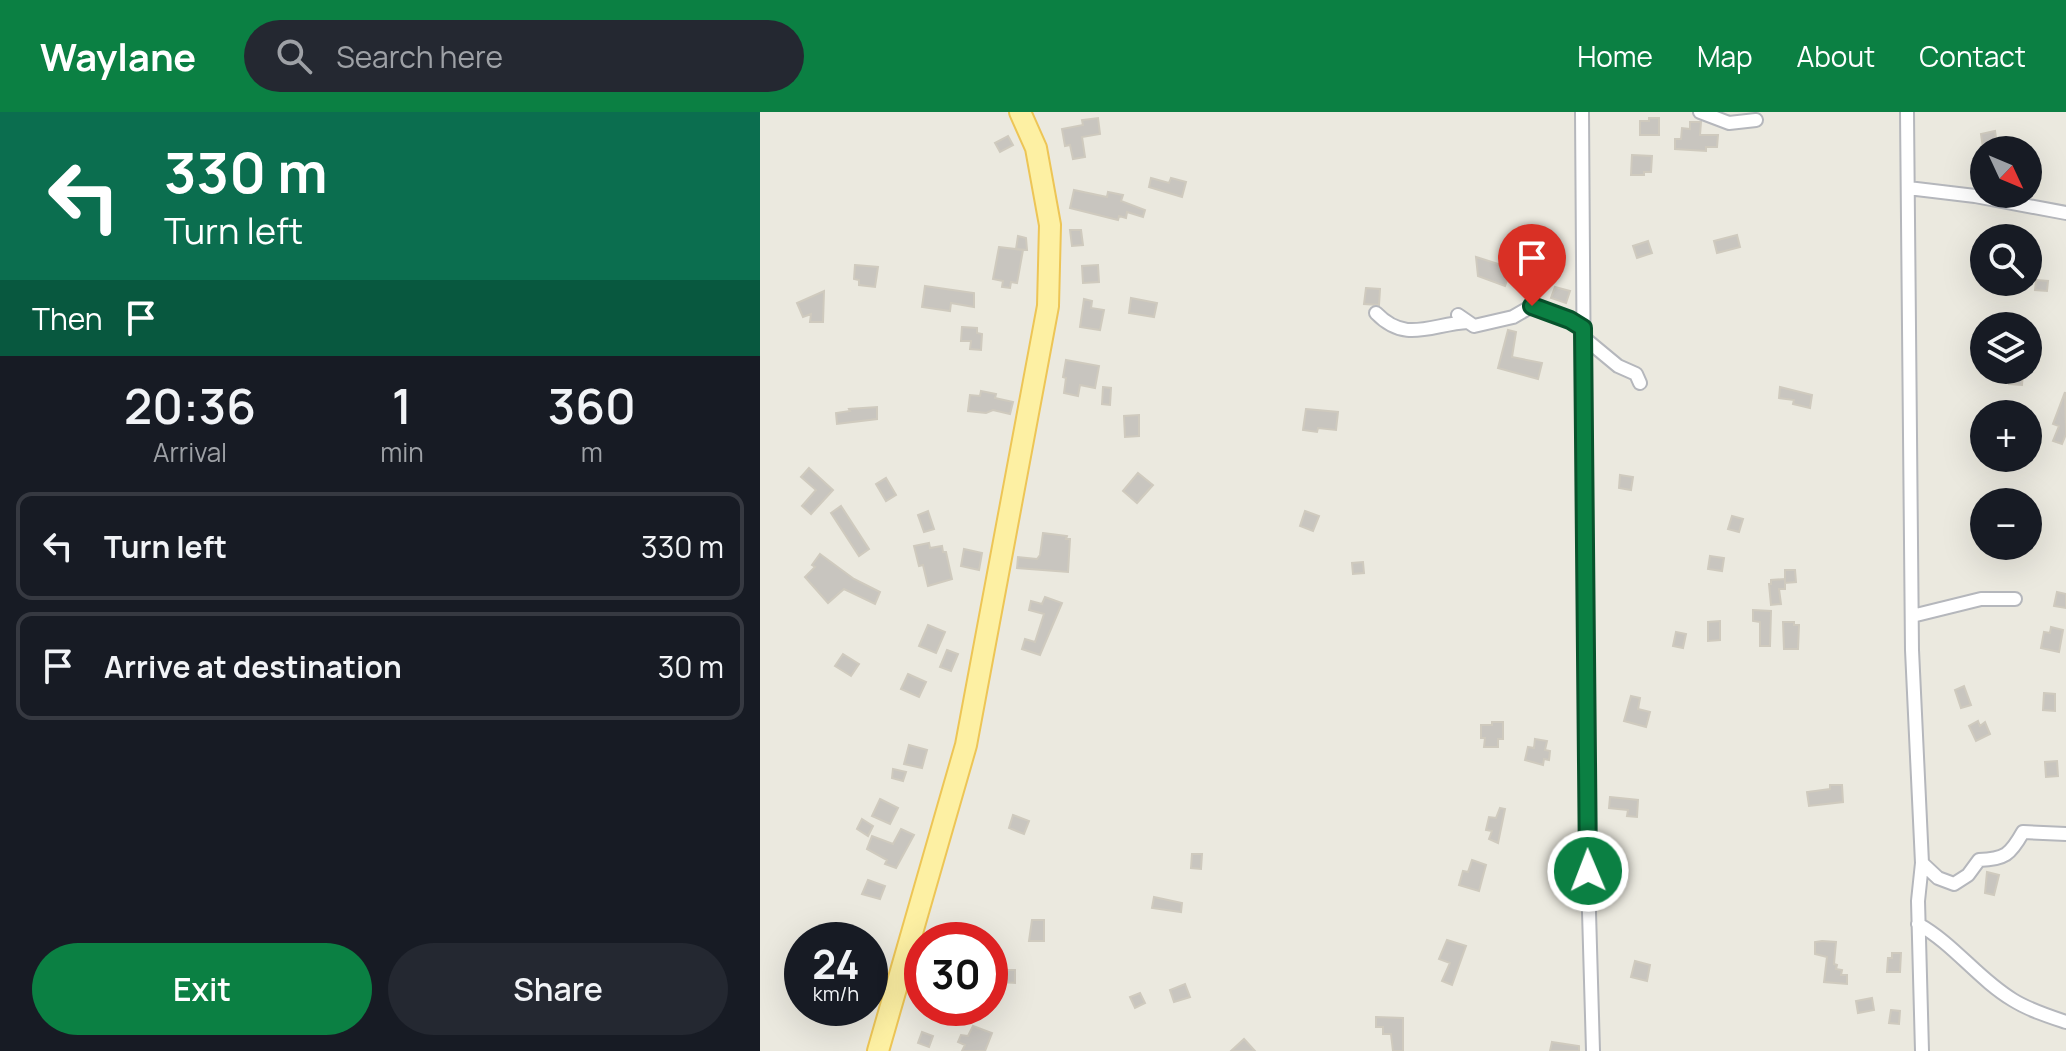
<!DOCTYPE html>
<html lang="en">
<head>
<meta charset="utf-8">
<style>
  :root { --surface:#171b24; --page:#242831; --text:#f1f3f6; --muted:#9ea1a6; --line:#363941; --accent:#0b8043 }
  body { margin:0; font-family:Manrope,sans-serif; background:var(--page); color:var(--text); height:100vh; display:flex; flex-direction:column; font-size:30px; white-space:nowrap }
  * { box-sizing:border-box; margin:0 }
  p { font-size:26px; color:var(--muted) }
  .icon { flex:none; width:44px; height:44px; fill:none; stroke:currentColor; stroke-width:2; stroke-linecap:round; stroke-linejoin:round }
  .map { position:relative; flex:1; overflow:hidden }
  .sheet { display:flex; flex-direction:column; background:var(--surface); width:760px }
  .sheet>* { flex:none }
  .banner { background:#0b6e4f; color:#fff; overflow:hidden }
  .needle { width:52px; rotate:134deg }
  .fabs { position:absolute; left:1210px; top:24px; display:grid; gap:16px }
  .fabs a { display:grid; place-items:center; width:72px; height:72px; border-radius:50%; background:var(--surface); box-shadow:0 8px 32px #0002; font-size:40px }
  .speed { position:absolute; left:24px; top:810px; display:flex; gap:16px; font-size:40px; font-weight:700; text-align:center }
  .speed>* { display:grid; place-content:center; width:104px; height:104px; border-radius:50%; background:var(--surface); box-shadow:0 8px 32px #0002; line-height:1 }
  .speed small { font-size:20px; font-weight:400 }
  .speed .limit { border:12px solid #d22; background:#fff; color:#111 }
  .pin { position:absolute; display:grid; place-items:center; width:68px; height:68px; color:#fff; margin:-82px -34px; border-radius:50% 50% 50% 0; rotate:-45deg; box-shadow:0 0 8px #0007 }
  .pin .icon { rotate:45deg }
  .me { position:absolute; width:88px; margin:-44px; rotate:359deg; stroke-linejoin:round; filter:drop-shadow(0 0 6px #0008) }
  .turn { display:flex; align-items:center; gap:28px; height:168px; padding:0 32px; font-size:36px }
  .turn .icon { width:104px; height:104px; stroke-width:2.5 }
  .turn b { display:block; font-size:56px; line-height:68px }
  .then { display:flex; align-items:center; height:76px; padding:0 32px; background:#0003; gap:16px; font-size:30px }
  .eta { display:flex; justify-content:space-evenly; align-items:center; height:136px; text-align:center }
  .eta b { font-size:48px; font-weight:600; line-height:56px }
  .action { display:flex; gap:16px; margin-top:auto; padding:16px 32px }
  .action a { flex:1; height:92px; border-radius:48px; background:var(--accent); color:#fff; font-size:32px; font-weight:600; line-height:92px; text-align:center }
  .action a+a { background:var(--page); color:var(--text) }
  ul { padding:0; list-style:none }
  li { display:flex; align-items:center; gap:24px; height:108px; margin:0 16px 12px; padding:0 16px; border:4px solid var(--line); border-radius:16px }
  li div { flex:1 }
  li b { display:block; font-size:30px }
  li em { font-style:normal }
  header { display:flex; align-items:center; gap:48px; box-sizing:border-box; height:112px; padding:0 40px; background:var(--accent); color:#fff }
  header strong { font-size:38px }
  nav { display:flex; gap:44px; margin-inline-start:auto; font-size:28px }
  .search { width:560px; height:72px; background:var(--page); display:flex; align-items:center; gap:20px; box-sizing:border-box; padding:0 28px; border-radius:44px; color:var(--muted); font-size:30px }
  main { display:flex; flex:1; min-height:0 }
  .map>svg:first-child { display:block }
</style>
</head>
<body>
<header>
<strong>Waylane</strong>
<div class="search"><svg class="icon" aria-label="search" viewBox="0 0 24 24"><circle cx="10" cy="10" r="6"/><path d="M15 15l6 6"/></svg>Search here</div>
<nav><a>Home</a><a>Map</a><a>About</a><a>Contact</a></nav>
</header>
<main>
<section class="sheet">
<div class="banner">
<div class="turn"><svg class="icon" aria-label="left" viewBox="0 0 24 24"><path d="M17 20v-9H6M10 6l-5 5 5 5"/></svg><div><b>330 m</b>Turn left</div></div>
<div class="then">Then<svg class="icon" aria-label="arrive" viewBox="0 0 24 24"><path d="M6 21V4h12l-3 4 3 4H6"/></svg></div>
</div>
<div class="eta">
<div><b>20:36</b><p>Arrival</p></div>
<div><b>1</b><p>min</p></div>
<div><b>360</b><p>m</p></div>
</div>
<ul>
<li><svg class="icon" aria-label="left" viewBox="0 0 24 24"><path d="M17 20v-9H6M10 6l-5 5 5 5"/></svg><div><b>Turn left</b></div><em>330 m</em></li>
<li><svg class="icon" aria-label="arrive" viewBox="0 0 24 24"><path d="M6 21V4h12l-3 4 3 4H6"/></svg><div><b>Arrive at destination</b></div><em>30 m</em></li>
</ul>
<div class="action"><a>Exit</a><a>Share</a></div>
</section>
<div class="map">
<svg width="1306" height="939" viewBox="0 0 1306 939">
  <rect width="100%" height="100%" fill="#ebe9df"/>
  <path fill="#c8c5bf" stroke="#cfcabe" stroke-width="2" d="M338 6 340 22 322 25 325 45 313 47 310 33 305 34 302 17 323 13 322 8Z
    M889 6H899V23H880V9H889Z
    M930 10H941L940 23H958L957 35H946V39L915 37V27H921L922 16 930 17Z
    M1235 19 1237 33 1223 36 1221 22Z
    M248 24 253 33 240 40 235 31Z
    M872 43 892 44 891 60H884V63H871Z
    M391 66 409 71 411 66 426 70 422 85 389 75Z
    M314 78 347 85 348 80 363 83 361 89 385 98 383 105 367 100 366 106 359 104 358 108 310 96Z
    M310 118H321L323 133 312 134Z
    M977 123 980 135 957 141 954 129Z
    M258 124 266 126 267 138 256 137Z
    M888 129 892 141 877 146 873 134Z
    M239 135 263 138 257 171 251 170 250 176 242 175 243 169 233 167Z
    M761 144 783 152 776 173 749 163 745 174 718 164 716 145 757 158Z
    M95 153 118 155 115 175 99 173V168L94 167Z
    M338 153 339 170 323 171 322 154Z
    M1276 168 1288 169 1287 179 1275 178Z
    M165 174 214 181V195L191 191 190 199 162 195Z
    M795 175 810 179 806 191 791 186Z
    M606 176 620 177 619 193 604 192Z
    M64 179 63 210H50L51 202 43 205 37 191Z
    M371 186 397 191 394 205 369 201Z
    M324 187 332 189 331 196 344 198 340 218 320 215Z
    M202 215 217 216V221L222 222 221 238 210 237 211 229H201Z
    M748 218 756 220 752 245 782 251 778 267 738 256Z
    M306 248 339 254 335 276 320 273 318 284 304 281 306 266 303 265Z
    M1250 260 1263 261 1262 273 1249 272Z
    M343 275 351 276 350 293 342 292Z
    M1020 275 1052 283 1050 296 1033 292 1034 288 1019 286Z
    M221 279 236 282 235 286 253 290 250 302 233 298 226 301 208 299 210 283 220 284Z
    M1305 280 1306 322 1302 332 1293 329 1299 314 1293 312Z
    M117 295V307L77 312 76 301 90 299 89 297Z
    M546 297 578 300 576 318 558 316 557 320 543 318Z
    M379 303V324L365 325 364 304Z
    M49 356 73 378 51 402 42 394 56 378 41 365Z
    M378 361 393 373 377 391 363 379Z
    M860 363 873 365 871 378 859 376Z
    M126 366 136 383 126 389 116 372Z
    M81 394 109 437 99 444 71 401Z
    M168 399 174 417 164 420 158 403Z
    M545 399 559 404 553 419 540 414Z
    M972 404 983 407 979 420 968 417Z
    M283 421 307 424 306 427H310L308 460 257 456 258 445 277 447 280 443Z
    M169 431 170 436 182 434 183 440H186L192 467 168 474 163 453 159 454 154 434Z
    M204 437 222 441 219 458 201 454Z
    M60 442 94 467 120 480 115 492 84 477 68 491 45 465 55 455 52 453Z
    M950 444 964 446 962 459 948 457Z
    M603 450 604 461 593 462 592 451Z
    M1025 458H1035L1036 470 1025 471Z
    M1025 467V477H1019L1021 492 1011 493 1009 472H1011V468Z
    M1297 480 1306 482V496L1294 494Z
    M285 485 302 491 280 543 262 537 265 527 275 530 284 502 269 498 271 489 282 492Z
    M993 498 1011 499 1010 534H1000V510L993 509Z
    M960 509V528L948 529V510Z
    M1023 510H1034V513H1039L1038 537H1024Z
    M168 513 185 520 176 541 159 534Z
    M1291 515 1303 518 1299 540 1281 536 1284 520 1290 521Z
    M916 520 926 522 923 536 913 534Z
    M187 538 198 542 191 559 180 555Z
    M83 542 99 552 91 564 75 554Z
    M148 562 166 570 159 585 141 577Z
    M1204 574 1211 593 1201 596 1195 578Z
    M1284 581 1295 582V599L1283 598Z
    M871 584 880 586 878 597 890 600 886 615 864 609Z
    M1218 609 1220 614 1225 610 1230 622 1216 629 1209 614Z
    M732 610H743V627H738V635H724L725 626H721V613H732Z
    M775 627 787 629 785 638 790 639 789 648 784 647 783 653 765 648 768 635 774 636Z
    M149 633 167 638 162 656 144 652Z
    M1297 649 1298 664 1286 665 1285 650Z
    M133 657 146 660 143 669 132 666Z
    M1070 673H1082L1083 690 1049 694 1047 680 1070 677Z
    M850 685 878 688 877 705 867 704 868 698 849 696Z
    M120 687 138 696 130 712 112 704Z
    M740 696 745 697 738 731 729 727 732 719 726 718 729 705 736 706Z
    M253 703 269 709 264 722 249 716Z
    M102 707 113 714 108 724 97 717Z
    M141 717 154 723 136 756 125 752 127 748 107 737 112 724 133 732Z
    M432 742H442L441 757 431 756Z
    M712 748 726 753 719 779 699 773 703 759 708 760Z
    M1227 760 1239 763 1234 783 1225 781Z
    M108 768 125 774 120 787 102 782Z
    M394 785 422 791 421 800 392 796Z
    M272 808H284V829H269Z
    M687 828 706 834 692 873 682 869 690 851 679 847Z
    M1062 829 1076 830 1074 852 1077 853 1076 857 1082 858 1081 863H1087V872L1064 870 1067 845 1055 842V830Z
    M1132 841H1141L1140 860H1127L1128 846H1132Z
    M875 849 890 853 887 869 871 865Z
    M243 858H255V871L242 870Z
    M425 872 430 885 414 890 410 878Z
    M380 881 385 891 375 896 370 885Z
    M1112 886 1114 898 1098 901 1096 889Z
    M1131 898 1140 899 1139 912 1129 911Z
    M616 905 643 906V939H633L631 922H623V915H616Z
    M213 914 232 921 225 939H202L205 933 198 930 201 923 208 924Z
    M162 920 173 924 169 935 158 931Z
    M484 927 495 939H471Z
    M792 930 819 934V939H790Z"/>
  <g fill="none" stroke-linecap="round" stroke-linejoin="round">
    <defs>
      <path id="street" d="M822 0 827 730 833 939
        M940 0 969 11 996 8
        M1147 0 1152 538 1162 751 1158 789 1162 939
        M1148 76 1215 84 1306 101
        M616 201C646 232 671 212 708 210
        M698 203 714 214 753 205 772 194 810 208 823 216
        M823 225 858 254 876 262 880 271
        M1152 504 1221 487H1255
        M1162 751 1178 766 1194 772 1208 763 1219 748C1245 747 1250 743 1263 720L1306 722
        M1158 812C1194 832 1218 867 1253 888 1269 898 1288 904 1306 910"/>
      <path id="primary" d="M118 939 206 633 288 194 290 113 276 36 260 0"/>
    </defs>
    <use href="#street" stroke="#b5b7bc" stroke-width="16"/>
    <use href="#primary" stroke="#edc556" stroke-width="24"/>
    <use href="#street" stroke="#fff" stroke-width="12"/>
    <use href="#primary" stroke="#fdf0a3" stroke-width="20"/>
  </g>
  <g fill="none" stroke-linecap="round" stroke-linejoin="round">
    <defs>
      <path id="route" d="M772 194 810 208 823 216 828 759"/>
    </defs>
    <use href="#route" stroke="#07532c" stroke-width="20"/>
    <use href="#route" stroke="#0b8043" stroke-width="14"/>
  </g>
</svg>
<div class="fabs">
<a><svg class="needle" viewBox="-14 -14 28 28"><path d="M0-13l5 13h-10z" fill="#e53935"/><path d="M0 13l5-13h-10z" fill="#9ea1a6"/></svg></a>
<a><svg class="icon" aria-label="search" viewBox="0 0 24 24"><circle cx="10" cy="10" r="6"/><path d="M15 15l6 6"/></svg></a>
<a><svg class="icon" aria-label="layers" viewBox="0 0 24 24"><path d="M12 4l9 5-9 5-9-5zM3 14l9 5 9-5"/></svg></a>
<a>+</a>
<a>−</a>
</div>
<div class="speed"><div>24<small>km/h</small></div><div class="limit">30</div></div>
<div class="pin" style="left:772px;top:194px;background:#d93025"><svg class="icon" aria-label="arrive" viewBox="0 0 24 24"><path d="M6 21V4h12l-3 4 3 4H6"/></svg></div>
<svg class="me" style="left:828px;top:759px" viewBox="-20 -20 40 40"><circle r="17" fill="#0b8043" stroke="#fff" stroke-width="3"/><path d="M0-11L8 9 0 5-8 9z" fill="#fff"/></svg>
</div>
</main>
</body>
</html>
